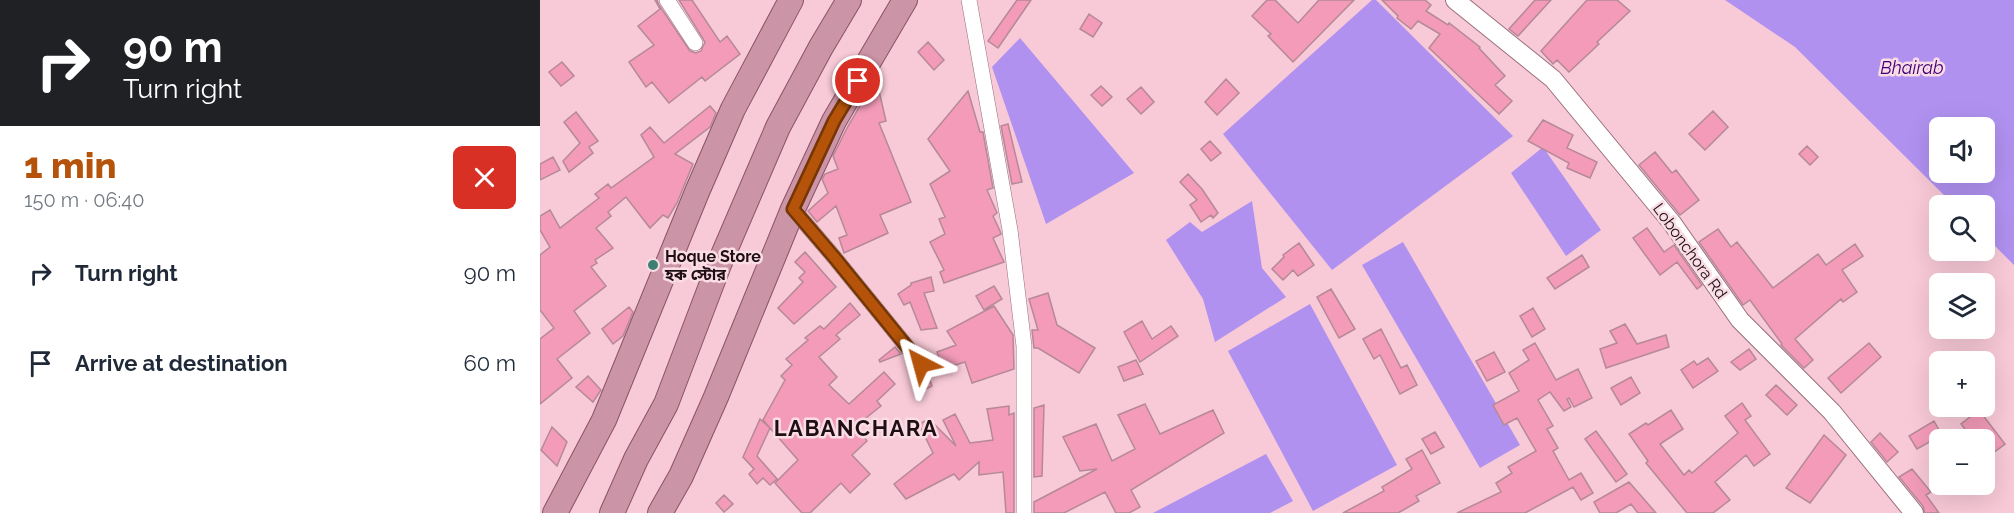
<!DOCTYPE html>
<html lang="en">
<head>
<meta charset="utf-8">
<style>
  :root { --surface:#fff; --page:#f2f2f3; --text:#1f2937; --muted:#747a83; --accent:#b45309 }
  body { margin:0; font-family:Raleway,"Noto Sans Bengali",sans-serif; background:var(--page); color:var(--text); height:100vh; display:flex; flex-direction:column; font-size:22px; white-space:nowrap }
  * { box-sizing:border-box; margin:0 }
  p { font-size:20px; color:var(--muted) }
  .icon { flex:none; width:33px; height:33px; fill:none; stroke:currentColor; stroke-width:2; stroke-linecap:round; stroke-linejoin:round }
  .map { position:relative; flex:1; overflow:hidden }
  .panel { display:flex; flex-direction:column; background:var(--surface); width:540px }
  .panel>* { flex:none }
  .hud { background:#202124; color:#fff; overflow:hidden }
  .tools { position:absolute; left:1389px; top:117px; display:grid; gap:12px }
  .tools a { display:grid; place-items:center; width:66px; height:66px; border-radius:9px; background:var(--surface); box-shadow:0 6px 24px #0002; font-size:30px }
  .pin { position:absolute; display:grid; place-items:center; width:51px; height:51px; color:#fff; margin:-26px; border:3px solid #fff; border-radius:50%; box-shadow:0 2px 6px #0007 }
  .me { position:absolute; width:66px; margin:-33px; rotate:321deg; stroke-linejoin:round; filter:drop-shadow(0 0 4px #0008) }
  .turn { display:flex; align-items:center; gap:21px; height:126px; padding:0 24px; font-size:27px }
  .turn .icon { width:78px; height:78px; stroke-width:2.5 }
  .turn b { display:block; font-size:42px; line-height:51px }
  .round { display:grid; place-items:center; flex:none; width:63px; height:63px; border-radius:9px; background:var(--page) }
  .headline { display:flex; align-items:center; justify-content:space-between; height:102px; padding:0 24px }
  h1 { font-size:36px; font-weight:800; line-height:45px; color:var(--accent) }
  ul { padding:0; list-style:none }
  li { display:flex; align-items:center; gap:18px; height:90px; padding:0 24px }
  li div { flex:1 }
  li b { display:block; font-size:22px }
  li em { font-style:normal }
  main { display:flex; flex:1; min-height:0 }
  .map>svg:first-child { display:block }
</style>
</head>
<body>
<main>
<section class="panel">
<div class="hud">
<div class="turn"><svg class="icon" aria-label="right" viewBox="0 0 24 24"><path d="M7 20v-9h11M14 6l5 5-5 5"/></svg><div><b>90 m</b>Turn right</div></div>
</div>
<div class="headline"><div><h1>1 min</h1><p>150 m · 06:40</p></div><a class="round" style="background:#d93025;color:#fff"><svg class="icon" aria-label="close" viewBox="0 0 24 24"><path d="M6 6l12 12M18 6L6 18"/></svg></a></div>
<ul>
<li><svg class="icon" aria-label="right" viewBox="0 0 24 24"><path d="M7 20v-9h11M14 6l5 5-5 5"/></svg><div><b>Turn right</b></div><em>90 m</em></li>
<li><svg class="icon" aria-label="arrive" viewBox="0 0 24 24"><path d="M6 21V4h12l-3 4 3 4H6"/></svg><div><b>Arrive at destination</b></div><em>60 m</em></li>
</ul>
</section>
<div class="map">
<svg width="1474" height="513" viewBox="0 0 1474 513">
  <rect width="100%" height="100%" fill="#f8c9d7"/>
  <path fill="#b091f0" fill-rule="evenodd" d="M832 0H836L973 136 792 270 683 134Z
    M1185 0H1474V265L1445 236 1444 206 1414 205 1255 47ZM1400 128H1444V172H1400Z
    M480 38 594 173 506 224 452 67Z
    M1003 147 1061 230 1026 256 971 173Z
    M712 201 722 268 746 297 675 342 663 299 626 240 650 222 662 232Z
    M863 242 980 445 940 468 822 265Z
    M770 304 857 465 773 511 688 351Z
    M726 454 753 501 730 513H613Z"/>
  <path fill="#f39bb9" stroke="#b58997" stroke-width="1.5" d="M115 0H117L119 5 150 51 156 53 161 51 165 42 139 0H152L180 42 187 36 200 54 165 81 162 77 129 103 112 82 106 87 89 62 114 45 98 26 120 9Z
    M477 0H491L458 48 448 41Z
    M727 0H735L758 23 779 0H814L753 62 728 36 731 34 712 16Z
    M842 0H885L891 5 886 11 908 25 909 23 940 47 939 48 965 76 955 85 972 101 959 114 889 48 900 34 878 21 871 29 857 18 858 16Z
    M995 0H1011L978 36 969 29Z
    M1047 0H1077L1090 11 1057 42 1059 44 1029 72 1017 60 1013 64 1001 51Z
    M549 14 562 23 553 37 540 29Z
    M388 42 404 60 394 70 378 52Z
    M22 62 34 76 21 86 9 72Z
    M336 78 346 121 339 123 371 202 340 215 348 233 304 253 299 238 307 235 296 206 277 222 268 211 288 193 282 179 285 174 298 169 293 156 307 128Z
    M686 79 699 93 677 115 665 102Z
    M561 86 572 97 562 106 551 95Z
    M601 87 614 102 601 114 587 99Z
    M428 91 440 132H443L453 188 447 190 457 213 453 216 460 231 461 234 453 238 464 262 404 283 400 272 404 270 390 242 405 234 399 219 405 217 390 184 410 171 388 139Z
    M170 106 176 113 170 127 135 154 153 164 137 203 128 218 123 215 110 228 86 197 68 212 71 216 56 228 73 248 55 260 57 263 51 267 66 286 34 311 50 333 17 359 32 378 0 404V339L14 328 0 310V255L10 247 0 230V216L10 210 20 228 59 198 55 194 68 184 71 188 114 157 101 135 110 127 124 143Z
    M1173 111 1188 127 1165 150 1149 134Z
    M36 112 58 141 49 147 53 153 29 172 23 161 40 143 24 122Z
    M1003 120 1033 135 1027 148 1057 162 1050 178 1027 168 1029 163 988 141Z
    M468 124 482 182 472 184 461 126Z
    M670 141 681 153 671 161 661 149Z
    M1267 146 1278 157 1270 165 1259 154Z
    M1115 152 1132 173 1136 170 1159 200 1140 215 1099 165Z
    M13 157 20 170 0 180V164Z
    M648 174 662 189 678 213 673 218 671 215 661 222 650 205 657 200 640 182Z
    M1107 228 1124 252 1134 245 1162 285 1157 289 1137 262 1120 275 1093 238Z
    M1178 229 1191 247 1197 242 1233 288 1278 254 1286 265 1315 244 1323 256 1302 270 1317 292 1303 302 1301 299 1255 339 1273 360 1264 368 1241 345 1242 344 1210 300 1203 305 1159 242Z
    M759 243 774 265 758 276 753 270 743 280 732 269 744 257 743 255Z
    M265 252 296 287 254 324 238 308 263 282 259 278 265 272 255 262Z
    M1042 255 1049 267 1015 289 1007 278Z
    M391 277 394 291 384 293 397 328 381 330 370 302 364 305 358 294 371 285V283Z
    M454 286 462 299 444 310 436 296Z
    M791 289 815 329 799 338 777 297Z
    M508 293 517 325 555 348 539 373 498 348H494L492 330H498L489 299Z
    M310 303 320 315 296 335 300 339 279 357 297 377 289 385 309 404 344 372 355 384 337 401 341 406 316 426 327 441 312 455 330 474 310 493 301 483 270 513H262L235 483 258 460 223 420 245 380 241 376 252 365 246 359 268 340 265 338 280 326 284 329Z
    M454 306 473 335 474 369 432 383 425 362 403 369 397 352 416 345 407 331Z
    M89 307 93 312 83 336 73 344 62 329Z
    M993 308 1005 329 992 337 980 316Z
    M602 321 612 339 631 326 638 336 600 362 584 332Z
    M1085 324 1097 344 1126 335 1129 347 1066 368 1060 349 1077 343 1070 331Z
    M841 329 861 368 867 365 877 385 860 394 840 355 834 359 823 339Z
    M995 343 1016 380 1038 369 1052 398 1034 407 1029 398 1027 399 1031 407 1024 411 1010 392 998 400 1013 426 1007 429 1018 448 1013 451 1029 480 1041 473 1053 493 1041 500 1033 487 985 513H917L961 492 956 483 972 473 968 467 996 451 977 418 964 425 953 405 979 391 969 373 989 360 983 350Z
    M1329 343 1341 357 1301 393 1288 378Z
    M355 347 361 354 340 362 339 360Z
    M1209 349 1216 359 1200 370 1191 362Z
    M954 352 965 372 947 381 936 361Z
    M1168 358 1178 371 1153 388 1141 370 1154 361 1157 365Z
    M596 360 603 374 584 381 578 367Z
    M387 372 392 386 386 389 377 373Z
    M48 376 61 390 53 402 36 387Z
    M1091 377 1100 393 1081 405 1071 388Z
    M1236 385 1257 405 1247 415 1226 395Z
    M1202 403 1211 416 1205 420 1230 454 1214 466 1206 455 1175 482 1190 500 1173 513H1147L1106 463 1108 461 1089 434 1106 423 1108 425 1131 410 1143 429 1120 444 1144 475 1149 470 1152 473 1198 433 1185 416Z
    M605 404 620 434 673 410 684 433 591 490 600 507 589 513H576L565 492 524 513H494V502L557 469 540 471 523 437 556 424 572 461 595 449 578 415Z
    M504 405 502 476 494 477V408Z
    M469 406V415L474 413V513H466L463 472 439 475V462L419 480 414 474 366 499 354 484 393 453 379 424 389 419 416 446 403 420 415 414 430 443 453 440 447 409Z
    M1439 410 1465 444 1444 460V440H1433L1421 424Z
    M220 419 230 428 217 456 237 479 230 485 223 478 217 484 209 474 214 469 203 457Z
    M1394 421 1402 435 1377 449 1369 436Z
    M12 427 27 442 17 466 1 450Z
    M1056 431 1087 474 1076 482 1045 439Z
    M895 432 904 447 891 454 882 439Z
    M1340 433 1358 452 1347 462 1331 442Z
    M1284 435 1306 455 1270 503 1246 488Z
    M882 450 900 483 876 496 879 501 858 513H803L844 491 842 487 872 469 866 459Z
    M1372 469 1391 492 1386 495 1399 513H1385L1383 506 1359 477Z
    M1089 482 1116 513H1098L1091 504 1076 513H1060L1054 502Z
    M184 495 193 504 184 512 176 503Z"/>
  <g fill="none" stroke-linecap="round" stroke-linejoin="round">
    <defs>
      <path id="minor" d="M127 0 155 43
        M429 0 470 230 484 346V513
        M253 209 294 257 381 364"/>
      <path id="tertiary" d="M915 0 1013 79 1132 223 1200 320 1292 412 1374 513"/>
      <path id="trunk" d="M15 513 64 420 157 192 193 109 251 0
        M72 513 96 459 126 404 180 262 238 127 281 47 309 0
        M120 513 141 476 176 397 253 209 294 121 365 0"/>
    </defs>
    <use href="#minor" stroke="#9a6f7d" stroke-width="16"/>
    <use href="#tertiary" stroke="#9a6f7d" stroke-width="20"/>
    <use href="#trunk" stroke="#885466" stroke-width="26"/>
    <use href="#minor" stroke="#fff" stroke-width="15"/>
    <use href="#tertiary" stroke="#fff" stroke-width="18"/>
    <use href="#trunk" stroke="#cc94a7" stroke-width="24"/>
  </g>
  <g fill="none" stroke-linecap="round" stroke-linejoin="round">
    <defs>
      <path id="route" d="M318 81 294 121 253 209 294 257 381 364"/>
    </defs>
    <use href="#route" stroke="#753606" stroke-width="15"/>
    <use href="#route" stroke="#b45309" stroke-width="10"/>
  </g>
  <circle fill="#3d8072" stroke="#f9dce4" stroke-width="2" cx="113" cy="265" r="6"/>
  <g text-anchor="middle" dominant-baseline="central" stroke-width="5" stroke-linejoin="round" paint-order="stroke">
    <g font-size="16" fill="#1f0f15" stroke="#f9dce4">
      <text transform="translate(1150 251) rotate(54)">Lobonchora Rd</text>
    </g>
    <g font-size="16" font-weight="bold" fill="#1f0f15" stroke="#f9dce4" text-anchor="start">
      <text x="125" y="256">Hoque Store<tspan x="125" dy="18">হক স্টোর</tspan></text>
    </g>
    <g font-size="18" font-style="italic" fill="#3f0079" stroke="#f9dce4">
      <text x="1372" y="67">Bhairab</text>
    </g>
    <g font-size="22" font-weight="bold" letter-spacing="1.5" fill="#1f0f15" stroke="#f9dce4">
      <text x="316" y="428">LABANCHARA</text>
    </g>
  </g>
</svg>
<div class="tools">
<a><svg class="icon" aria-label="sound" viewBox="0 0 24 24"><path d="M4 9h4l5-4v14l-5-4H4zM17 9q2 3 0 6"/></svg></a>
<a><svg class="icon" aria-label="search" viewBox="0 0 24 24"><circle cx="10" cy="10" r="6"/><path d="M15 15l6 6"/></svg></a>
<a><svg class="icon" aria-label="layers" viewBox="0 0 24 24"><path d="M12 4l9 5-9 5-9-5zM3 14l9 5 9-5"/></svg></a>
<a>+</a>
<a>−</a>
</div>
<div class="pin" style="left:318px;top:81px;background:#d93025"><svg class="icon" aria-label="arrive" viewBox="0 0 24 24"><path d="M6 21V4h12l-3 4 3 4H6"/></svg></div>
<svg class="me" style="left:381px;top:364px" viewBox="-20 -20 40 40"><path d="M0-17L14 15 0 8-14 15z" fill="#b45309" stroke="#fff" stroke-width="4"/></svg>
</div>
</main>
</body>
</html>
